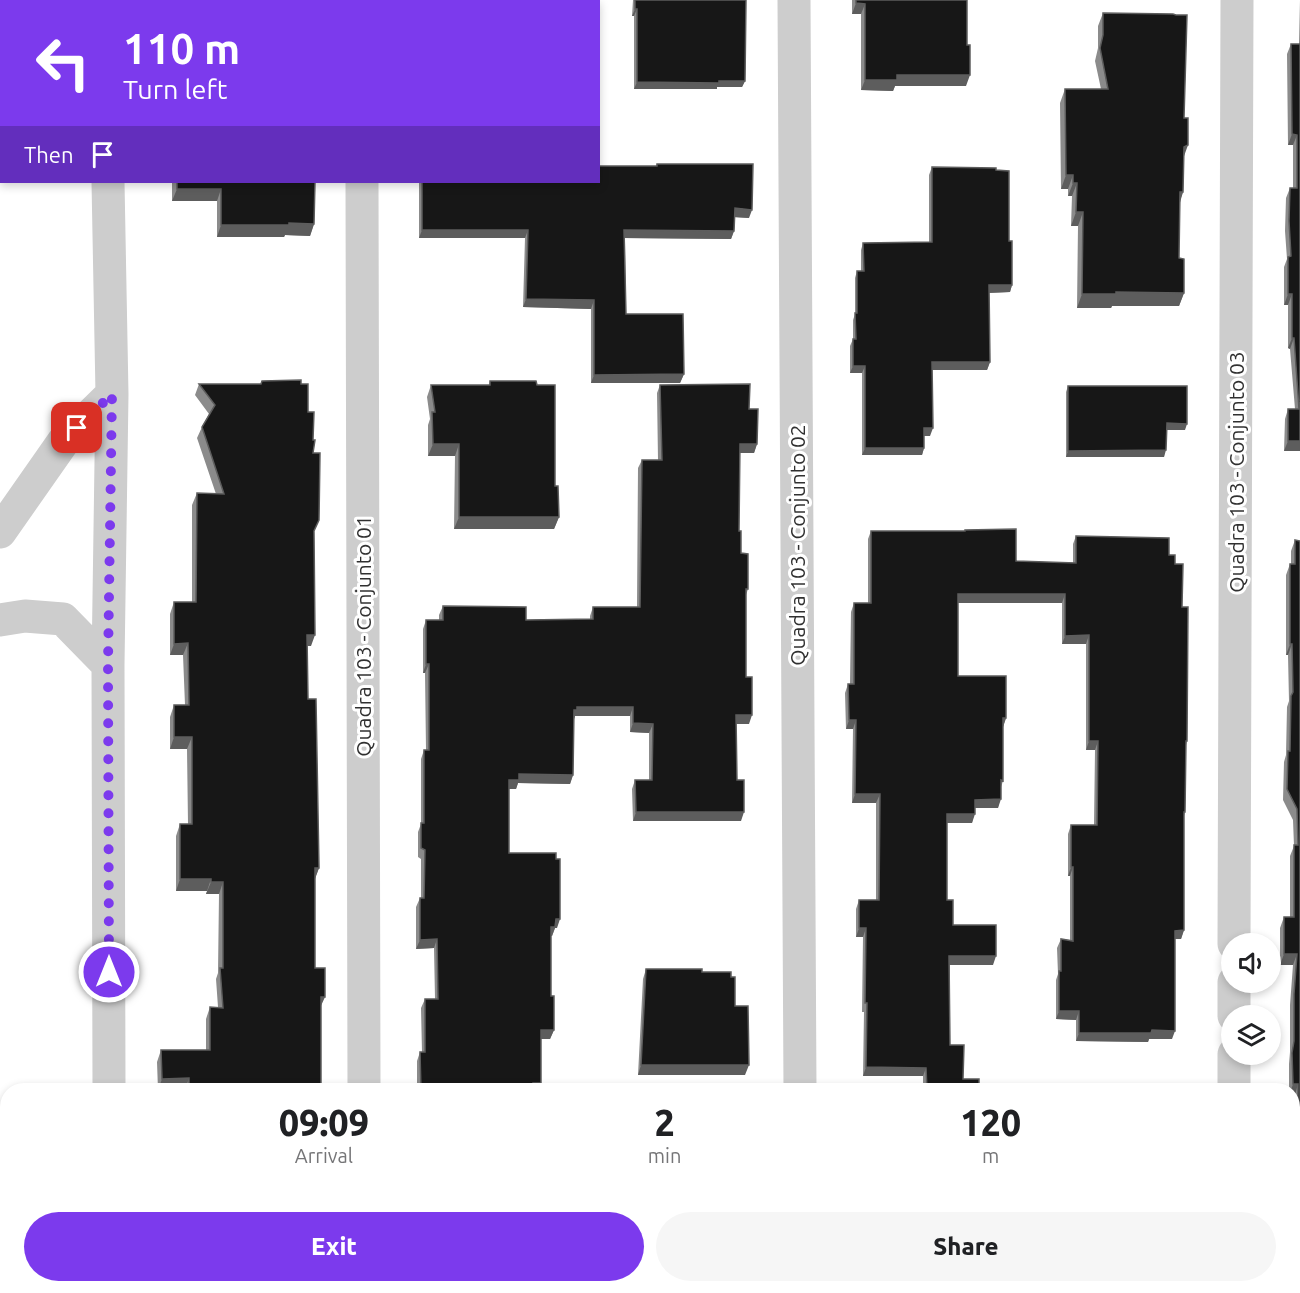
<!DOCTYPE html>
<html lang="en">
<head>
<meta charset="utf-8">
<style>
  :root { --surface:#fff; --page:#f6f6f6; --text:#202124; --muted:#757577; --accent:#7c3aed }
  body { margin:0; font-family:Ubuntu,sans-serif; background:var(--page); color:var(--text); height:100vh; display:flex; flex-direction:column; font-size:22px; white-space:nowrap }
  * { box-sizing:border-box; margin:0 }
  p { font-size:20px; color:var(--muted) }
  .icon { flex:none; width:33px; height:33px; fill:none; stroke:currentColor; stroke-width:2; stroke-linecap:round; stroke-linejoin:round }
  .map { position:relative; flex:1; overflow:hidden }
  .side { position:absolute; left:0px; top:1083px; width:1300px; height:210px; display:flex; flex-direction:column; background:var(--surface); border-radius:24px 24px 0 0; box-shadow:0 3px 9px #0003 }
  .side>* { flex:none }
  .guide { position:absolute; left:0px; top:0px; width:600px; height:183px; box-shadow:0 3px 9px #0003; background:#7c3aed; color:#fff; overflow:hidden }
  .tools { position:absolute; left:1221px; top:933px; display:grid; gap:12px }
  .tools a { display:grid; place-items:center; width:60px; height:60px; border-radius:50%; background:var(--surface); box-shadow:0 3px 9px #0003; font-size:30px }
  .pin { position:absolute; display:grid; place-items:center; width:51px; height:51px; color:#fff; margin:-26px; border-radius:12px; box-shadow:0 3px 9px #0006 }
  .me { position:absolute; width:66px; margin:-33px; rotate:0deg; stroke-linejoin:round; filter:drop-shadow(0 0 4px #0008) }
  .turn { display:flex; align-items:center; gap:21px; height:126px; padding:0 24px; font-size:27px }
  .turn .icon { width:78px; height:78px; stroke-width:2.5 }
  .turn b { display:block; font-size:42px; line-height:51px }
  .then { display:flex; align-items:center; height:57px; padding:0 24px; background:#0003; gap:12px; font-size:22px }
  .eta { display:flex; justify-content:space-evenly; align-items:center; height:102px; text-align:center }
  .eta b { font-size:36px; font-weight:800; line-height:42px }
  .button { display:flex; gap:12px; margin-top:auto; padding:12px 24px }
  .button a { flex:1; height:69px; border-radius:36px; background:var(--accent); color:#fff; font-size:24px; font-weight:800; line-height:69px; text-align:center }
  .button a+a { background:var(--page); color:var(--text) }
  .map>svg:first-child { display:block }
</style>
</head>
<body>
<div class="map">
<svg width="1300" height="1293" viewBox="0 0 1300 1293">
  <rect width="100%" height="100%" fill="#fff"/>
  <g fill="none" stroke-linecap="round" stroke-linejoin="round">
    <path stroke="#cdcdcd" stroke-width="33" d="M104 0 105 2
      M362 0V2
      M794 0 800 1090
      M108 182 112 394 108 665 109 1090
      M362 182 364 1090
      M0 532 63 442 112 394
      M0 620 25 616 63 619 108 665
      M1234 944 1237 0
      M1234 1016V982
      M1234 1090V1054
      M110 1286V1293
      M364 1286V1293
      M801 1286V1293
      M1234 1293V1286"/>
  </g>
  <path fill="#8b8b8b" d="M633 0H746L745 81 742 87H717V89H634V16H632Z
    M852 0H967L966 86H895L893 91 861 90V14H852Z
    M1300 0V451H1284L1285 419 1288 409H1295L1290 349 1288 348V305H1284V267L1287 259 1285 231 1286 198 1290 188H1293V145H1288L1287 54 1291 44H1299Z
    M1103 13 1184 158 1183 192 1179 203V258L1184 293 1179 306H1112L1111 308H1077L1078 226H1071L1072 196H1068V189H1061L1060 103 1065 89H1101L1095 61 1098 48V26Z
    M657 164 749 218 735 217 734 231 731 239 625 238 626 314 684 374 680 383H591V309L523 307 525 238H419V182H598L656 166Z
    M932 167 1009 241 1012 285 1010 292 989 293 990 362 987 370H932L930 436H924V448L922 455H862V373H850V346L853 339V320L855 314V278L857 271H861V250L863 243 929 242V175Z
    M172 182H315L314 224 310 236 285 235 284 237H217V201H172Z
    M262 381 301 384 308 412 313 440 314 534 311 646H307L308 699 319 868 315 878V968L321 1007V1090H158L157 1062 161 1050H206V1019L210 1007H218L216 979 218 973 219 894H206L207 891H176V836L180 824H188L187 749H170V717L174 705H185L183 655H170V614L174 602H192V505L197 493 216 494 197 438 202 427 209 414 195 395 199 384H261Z
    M490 381 537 385 555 486 559 517 554 529H454L455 456H428V425L430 419 427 397 431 385H489Z
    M660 385 749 409 757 444 754 453H739V531L741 553 748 589 746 595V677L749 724H736L737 780 741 821H633L632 789 635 780H649V733L630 732V716H575L574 719 573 775 570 784 518 783 516 789H509V853L557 928H555L552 936H551V996L554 1030 550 1039H541L539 1090H417V1061L420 1052H422L421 1008 425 999H435L434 948 416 949V907L420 898H421V859L418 857V832L421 824V759L424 750H426L425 673H423V629L426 620H439V615L443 606 526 620 590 619V616L593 607H637L638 468 642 460H658L657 393Z
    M1068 386 1185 430H1167L1164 457H1066V392Z
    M871 531 1016 561 1073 563V544L1076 536 1169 555 1175 564 1182 607 1187 741 1186 745 1185 812 1184 816V930L1181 939H1175L1172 1039H1149L1148 1042 1076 1041V1020L1056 1019V980L1058 974 1057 948 1061 939 1070 940V876H1068V834L1071 825H1094L1095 750H1086V644H1062V603H958V676L1006 718 1003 727V781L1001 787 998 808H975L972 823H947V900L953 925 993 965H950V1045L963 1079 979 1090H923V1076H863L864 1012H862L863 937H856V909L859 900H876V803H852L853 729H846L845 693 848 684H850L851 612 854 603H868V539Z
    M1295 540 1300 541V1293H1291V1286H1293V1169L1294 1139 1295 1095 1293 1090H1289V1064L1290 1052V1005L1293 965H1280V928L1284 917H1290V856L1294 846 1293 820 1283 800 1284 762 1286 755 1287 707 1289 701 1288 655H1286V575L1290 564H1291V551Z
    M646 969 702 972 735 1006 745 1075H638L643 979Z
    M202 1286H325V1293H202Z
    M631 1286H748V1292L750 1293H631Z
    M850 1286H1003V1293H850Z
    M1053 1286H1184V1293H1052Z"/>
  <path fill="#5d5d5d" d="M856 3 865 4 861 14H852Z
    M635 9H637L634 16H632Z
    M897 75H970L966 86H895L893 91 861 90 865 80Z
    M719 81H745L742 87H717V89H634L637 82Z
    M1292 134 1297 135 1293 145H1288Z
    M1188 145 1183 159 1184 147Z
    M1066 175H1073L1068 189H1061Z
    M1073 183H1077L1072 196H1068Z
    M177 189H221L217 201H172Z
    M1180 192H1183L1179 206Z
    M735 208 752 210 749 218 732 217Z
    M1076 212H1083L1078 226H1071Z
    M289 223 314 224 310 236 285 235 284 237H217L221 225Z
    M422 230H528L525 238H419Z
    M624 230 734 231 731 239 621 238Z
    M989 285H1012L1010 292 987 293Z
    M1116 292 1184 293 1179 306H1112L1111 308H1077L1082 294Z
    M1288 294H1292L1288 305H1284Z
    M526 299 594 300 591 309 523 307Z
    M1292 338H1294L1290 349 1288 348Z
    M932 362H990L987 370H929Z
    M853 366H865L862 373H850Z
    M684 374 680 383H591L594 375Z
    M1167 423 1187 424 1185 430H1164Z
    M924 428H933L930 436H922Z
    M1288 441H1300V451H1284Z
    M433 444H459L455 456H428Z
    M740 444H757L754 453H736Z
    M865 448H924L922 455H862Z
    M1166 450 1164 457H1066L1068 451Z
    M459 517H559L554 529H454Z
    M958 594H1065L1062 603H955Z
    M307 635H315L311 646H303Z
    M1089 635 1086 644H1062L1065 636Z
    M188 643 183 655H170L174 644Z
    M1290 644H1292L1288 655H1286Z
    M426 664H429L425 673H423Z
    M577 707H633L630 716H575L574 719V710Z
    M736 715H752L749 724H732Z
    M1003 718H1006L1003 727H999Z
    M849 720H856L853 729H846Z
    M633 723 653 724 649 733 630 732Z
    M174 737H192L187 749H170Z
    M1089 741H1098L1095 750H1086Z
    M519 774 573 775 570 784 518 783 516 789H506L509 780Z
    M855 794H880L876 803H852Z
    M1001 799 998 808H972L975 800Z
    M636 812H744L741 821H633Z
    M947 814H975L972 823H944Z
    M1071 867H1073L1070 876H1068Z
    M315 868H319L315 879Z
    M180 879H211L207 891H176Z
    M211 882H223L219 894H206Z
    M556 919H560L557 928H555L552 936H548L551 927Z
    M859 928H866L863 937H856Z
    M1184 930 1181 939H1172L1175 931Z
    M437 939 434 948 416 949 420 940Z
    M1284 954H1297L1293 965H1280Z
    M949 956H996L993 965H946Z
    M321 997H325L320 1008Z
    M1059 1011H1079L1076 1020 1056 1019Z
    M541 1030H554L550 1039H538Z
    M1152 1030 1175 1031 1172 1039H1149L1148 1042 1076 1041 1079 1033Z
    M641 1065H749L745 1075H638Z
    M866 1067 926 1068 923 1076H863Z
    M189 1078 185 1090H158L162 1079Z
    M533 1083H541L539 1090H530Z
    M1293 1084H1298L1295 1095H1293V1090H1291Z
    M1293 1219H1298L1294 1230H1293Z"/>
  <path fill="#171717" stroke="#5d5d5d" stroke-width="1.5" d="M222 0H314V2H222Z
    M635 0H746L745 81H719V83L637 82V9H635Z
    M856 0H967V45H970V75H897V80H865V4L856 3Z
    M1103 13 1173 14 1176 15H1187L1184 118H1188V145L1184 147 1183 192H1180L1179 258 1184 259V293L1116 292V294H1082L1083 212H1076L1077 183H1073V175H1066L1065 89H1108L1100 48 1103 35Z
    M1291 44H1300V441H1288V409H1299L1294 338H1292V294H1288V257L1291 256 1289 221 1290 188H1297V135L1292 134Z
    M657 164H753L752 210 735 208 734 231 624 230 626 314H683L684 374 594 375V300L526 299 528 230H422V182H598V166H657Z
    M932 167 996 168V170L1009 171V241H1012V285H989L990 362H932L933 428H924V448H865V366H853V339H856L855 313H857V271H864L863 243 932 242Z
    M177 182H315L314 224 289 223V225H221V189H177Z
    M301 380V384H308V412H314L313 440H315L313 453H320L319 520 314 531 315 635H307L308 699H316L319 868H315V968H325V997H321V1090H189V1078L162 1079 161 1050H210V1007L223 1008 220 968H223V882H211V879H180V824H192V737H174V705H189L188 643 174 644V602H196L197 493 224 494 202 427 215 405 199 384H261L262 381Z
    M490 381H536L537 385H555V486H558L559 517H459V444H433L432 412H435L431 385H490Z
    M750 384 749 409H758L757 444H740L739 531H741V553L748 554V589H746V677H752V715H736L737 780H744V812H636L635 780H652L653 724 633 723V707H577V710H574L573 775 519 774V780H509V853H556V859H560V919H556L555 927H551V996H554V1030H541V1083H533V1090H421L420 1052H425V999H438L437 939 420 940V898H424L425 850 421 848V823H424V750H429V664H426V620H443V606L526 607V620L593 619V607H640L642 460H662L660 385Z
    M1068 386H1187V424L1167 423 1166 450 1068 451Z
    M1016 529V561L1076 563V536L1169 538V555H1175V564H1183L1182 607H1188L1187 741H1186L1185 812H1184V930L1175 931V1031L1152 1030 1151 1033H1079V1011H1059V971H1061V939L1073 941V867H1071V825H1097L1098 741H1089V635L1065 636V594H958V676H1006V718H1003V781L1001 780V799L975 800V814H947V900H953V925H996V956H949L950 1045H964L963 1079H979V1090H927L926 1068 866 1067 867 1003H865L866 928H859V900H879L880 794H855L856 720H849L848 684H854V603H871V531H965V530Z
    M1295 540 1300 541V1293H1295V1267L1298 1219H1293V1190H1295L1298 1128V1084H1293L1292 1053 1294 1041V994L1297 954H1284V917H1294V845H1298L1297 809 1287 789 1288 751H1290L1291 696 1293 692 1292 644H1290V564H1295Z
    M646 969H702V972H731V977H735V1006H748L749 1065H641Z
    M206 1286H325V1293H206Z
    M634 1286H748V1292L750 1291V1293H634Z
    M853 1286H1003V1293H853Z
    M1056 1286H1184V1293H1056Z"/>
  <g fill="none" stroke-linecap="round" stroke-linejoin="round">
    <path stroke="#7c3aed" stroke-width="10" stroke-dasharray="0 18" d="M77 428 112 394 108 664 109 972"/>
  </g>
  <g text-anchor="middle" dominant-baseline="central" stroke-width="6" stroke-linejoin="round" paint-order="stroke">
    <g font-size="21" fill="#303030" stroke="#fff">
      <text transform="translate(1236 472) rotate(-90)">Quadra 103 - Conjunto 03</text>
      <text transform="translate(797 545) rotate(-90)">Quadra 103 - Conjunto 02</text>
      <text transform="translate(363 636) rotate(-90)">Quadra 103 - Conjunto 01</text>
    </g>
  </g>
</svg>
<div class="tools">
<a><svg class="icon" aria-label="sound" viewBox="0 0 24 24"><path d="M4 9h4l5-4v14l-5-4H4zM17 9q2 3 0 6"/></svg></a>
<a><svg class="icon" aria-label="layers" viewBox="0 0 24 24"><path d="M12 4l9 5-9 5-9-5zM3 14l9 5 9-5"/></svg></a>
</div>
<div class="pin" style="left:77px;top:428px;background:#d93025"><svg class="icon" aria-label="arrive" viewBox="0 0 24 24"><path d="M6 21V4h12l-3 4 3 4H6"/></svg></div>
<svg class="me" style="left:109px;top:972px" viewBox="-20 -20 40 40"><circle r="17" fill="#7c3aed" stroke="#fff" stroke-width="3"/><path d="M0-11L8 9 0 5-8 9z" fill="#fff"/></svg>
<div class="guide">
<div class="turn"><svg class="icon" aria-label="left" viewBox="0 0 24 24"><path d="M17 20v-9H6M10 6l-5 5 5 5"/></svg><div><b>110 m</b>Turn left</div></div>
<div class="then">Then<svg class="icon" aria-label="arrive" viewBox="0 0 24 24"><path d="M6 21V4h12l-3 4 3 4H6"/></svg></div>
</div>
<section class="side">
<div class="eta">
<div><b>09:09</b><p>Arrival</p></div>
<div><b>2</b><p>min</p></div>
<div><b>120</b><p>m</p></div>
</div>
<div class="button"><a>Exit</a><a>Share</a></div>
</section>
</div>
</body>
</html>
